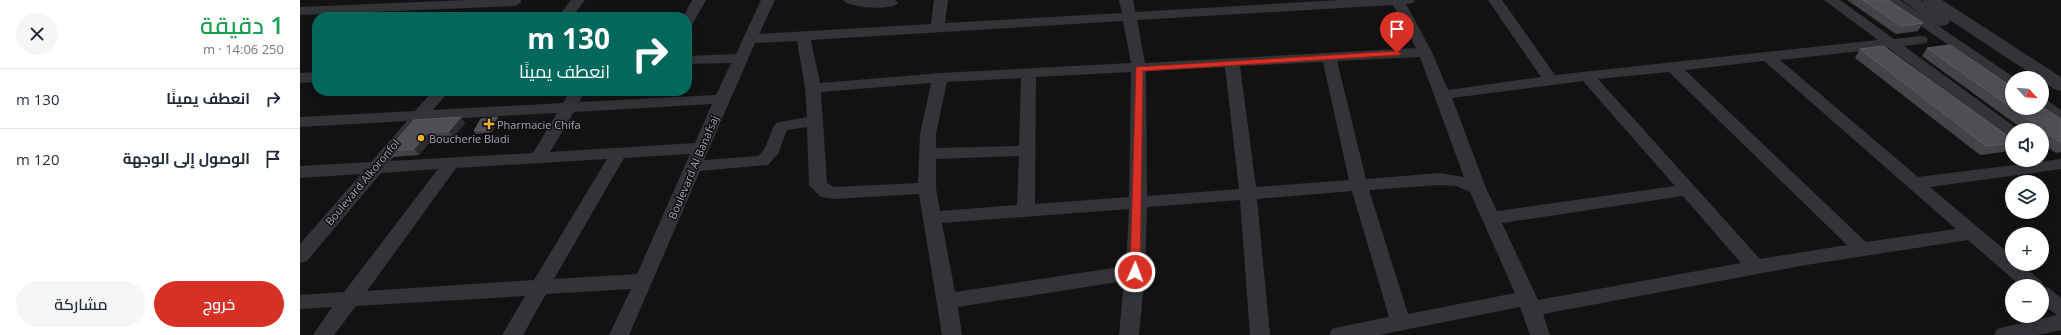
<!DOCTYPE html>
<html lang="ar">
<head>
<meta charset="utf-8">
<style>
  :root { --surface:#fff; --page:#f6f6f7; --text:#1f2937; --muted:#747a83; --line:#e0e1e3; --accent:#d93025 }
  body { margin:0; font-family:"Open Sans",Cairo,sans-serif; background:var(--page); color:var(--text); direction:rtl; height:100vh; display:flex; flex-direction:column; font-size:15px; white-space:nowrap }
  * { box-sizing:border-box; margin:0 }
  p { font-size:13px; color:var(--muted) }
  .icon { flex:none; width:22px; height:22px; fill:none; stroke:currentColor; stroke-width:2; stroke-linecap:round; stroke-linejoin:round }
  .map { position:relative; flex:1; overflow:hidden; direction:ltr }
  .panel { display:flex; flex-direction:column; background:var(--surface); width:300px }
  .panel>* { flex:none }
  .guide { position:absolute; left:12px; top:12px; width:380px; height:84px; border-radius:16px; box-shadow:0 2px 10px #0003; direction:rtl; background:#00695c; color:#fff; overflow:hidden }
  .needle { width:26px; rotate:116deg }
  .buttons { position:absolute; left:1705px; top:71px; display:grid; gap:8px }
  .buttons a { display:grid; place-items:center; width:44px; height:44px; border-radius:50%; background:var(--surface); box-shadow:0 2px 10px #0003; font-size:20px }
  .pin { position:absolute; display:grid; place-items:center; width:34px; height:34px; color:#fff; margin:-41px -17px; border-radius:50% 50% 50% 0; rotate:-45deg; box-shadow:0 0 4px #0007 }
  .pin .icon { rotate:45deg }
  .me { position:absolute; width:44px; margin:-22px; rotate:2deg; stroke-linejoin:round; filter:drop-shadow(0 0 3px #0008) }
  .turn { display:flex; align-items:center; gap:14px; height:84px; padding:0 16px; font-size:18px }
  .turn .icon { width:52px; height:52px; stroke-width:2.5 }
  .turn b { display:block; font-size:28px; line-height:34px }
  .round { display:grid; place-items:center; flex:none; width:42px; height:42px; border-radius:21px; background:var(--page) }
  .overview { display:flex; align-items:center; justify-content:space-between; height:68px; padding:0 16px }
  h1 { font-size:24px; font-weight:600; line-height:30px; color:#1e9e55 }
  .action { display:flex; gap:8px; margin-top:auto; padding:8px 16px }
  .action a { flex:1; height:46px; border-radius:24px; background:var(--accent); color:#fff; font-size:16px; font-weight:600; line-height:46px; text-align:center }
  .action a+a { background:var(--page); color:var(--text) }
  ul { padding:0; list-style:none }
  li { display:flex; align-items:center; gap:12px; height:60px; padding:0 16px; border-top:1px solid var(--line) }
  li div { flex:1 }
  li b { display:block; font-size:15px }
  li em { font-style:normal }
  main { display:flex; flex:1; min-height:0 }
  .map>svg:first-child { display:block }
</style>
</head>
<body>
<main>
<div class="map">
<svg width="1761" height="335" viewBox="0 0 1761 335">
  <rect width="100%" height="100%" fill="#121213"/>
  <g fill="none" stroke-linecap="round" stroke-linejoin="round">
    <path fill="#333438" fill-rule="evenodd" d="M166 0H220L222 2 215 6 0 15V7Z
      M271 0H285L272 17H258Z
      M392 0H406L392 25 387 26V17H383Z
      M461 0H475L459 34 631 24 634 0H648L645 23 822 13 819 0H833L835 12 1040 0H1115L1113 3 1106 4 1132 52 1148 90 1241 77 1188 0H1202L1255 75 1578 40 1524 0H1540L1594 39 1621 36 1626 37 1628 40 1626 43 1604 46 1719 130H1712V136L1706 135 1588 48 1480 60 1618 177 1761 159V169L1630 187 1712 256V264H1721L1741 281 1744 286 1749 288 1761 298V330L1738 335H1694L1697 329 1704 327 1757 315 1742 304V286H1721L1668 240 1506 265 1243 314 1250 335H1230L1220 307 1079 335H1029L1032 329 1039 327 1089 317 1052 191 957 199 970 335H950L940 200 847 207 845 272 839 335H819L824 281 658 307 662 335H642L619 194 534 199 521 197 509 185 507 127 487 130 478 154 468 165 400 171 329 335H309L331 289 246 294 223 335H202L225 296 56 306 34 335H13L32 307 0 309V295L44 292 138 169 81 173 7 261 0 263V244L61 174 0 178V166L71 162 107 121 0 127V117L115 111 133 91H149L133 110 263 103 270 91H286L279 102 416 95 431 63 387 64V56L436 54ZM1093 5 1116 48 845 63 837 20ZM823 21 831 63 640 73 520 83 511 40ZM497 41 505 88 507 117 476 123C469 132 468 149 458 156L404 160 455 43ZM1120 57 1164 177 1140 173 1066 179 1037 61ZM1464 61 1656 229 1566 242 1385 70ZM1023 62 1049 180 956 187 940 66ZM925 67 939 189 847 196 846 71ZM831 72 829 197 735 204 736 77ZM1369 72 1547 245 1460 259 1298 79ZM721 78 719 146 636 148V134L647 82ZM1283 81 1375 186 1197 211 1186 188 1152 98ZM631 83 620 134 618 183 534 187 527 183 521 92ZM412 104 395 143 250 152 274 112ZM257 113 233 153 90 161 125 120ZM390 154 337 274 254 279 324 158ZM719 156 717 205 640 211 636 188V159ZM307 159 234 280 67 291 156 168ZM1140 185 1156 186 1170 192 1215 293 1108 314 1069 190ZM1383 196 1441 263 1238 300 1202 223ZM829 209 826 266 655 292 642 223Z
      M543 0H595L598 3C592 11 549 8 543 0Z
      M1584 0H1600L1715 78H1712V88L1707 86Z
      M17 72V82L0 83V73Z
      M1742 99 1748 101 1761 110V122L1755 120 1737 108H1742Z"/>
    <path fill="#333438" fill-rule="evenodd" d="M1602 0H1621L1624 2 1623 0H1642L1761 77V91L1754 89 1742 81V78H1738L1648 19 1650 21 1647 25 1641 26 1635 25Z"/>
  </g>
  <path fill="#434448" d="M1547 0H1588L1623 23 1618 31 1596 34Z
    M1627 48 1761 119V152L1756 153 1742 143V130H1724L1622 56Z
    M1560 49 1712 139V149L1710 151 1680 155 1555 58Z
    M161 117 165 123 153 138 132 139 119 155 92 157 88 150Z
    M197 117 199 120 192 132 176 134 174 131Z"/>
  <path fill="#2b2c2e" d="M161 117 165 123 153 138 149 131Z
    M197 117 199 120 192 132 190 129Z
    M127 133 132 139 119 155 114 149Z"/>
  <path fill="#4e4f54" stroke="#5b5d63" d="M1563 0H1588L1623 23 1601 26Z
    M1650 45 1712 87V108L1627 48Z
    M1583 46 1712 139V143L1686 146 1560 49Z
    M1742 107 1761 119V143L1712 108H1742Z
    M161 117 149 131 127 133 114 149 88 150 114 120Z
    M197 117 190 129 174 131 181 119Z"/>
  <path fill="#d93025" stroke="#8d1f18" d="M1097 51 1101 53 1100 55 843 71 840 272 835 276 831 275 830 272 836 67Z"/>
  <g fill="#edb030" stroke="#0d0d0e" stroke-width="1.5">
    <path d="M187 118h4v4h4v4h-4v4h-4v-4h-4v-4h4z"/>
    <circle cx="121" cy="138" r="4"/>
  </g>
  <g text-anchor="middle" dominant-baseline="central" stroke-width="3" stroke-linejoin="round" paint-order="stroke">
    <g font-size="11" fill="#a4a8b4" stroke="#0d0d0e" text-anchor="start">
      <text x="197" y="124">Pharmacie Chifa</text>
      <text x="129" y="138">Boucherie Bladi</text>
    </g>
    <g font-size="11" fill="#a4a8b4" stroke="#0d0d0e">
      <text transform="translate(393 167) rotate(-67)">Boulevard Al Banafsaj</text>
      <text transform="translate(62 182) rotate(-50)">Boulevard Alkoronfol</text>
    </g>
  </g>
</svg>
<div class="buttons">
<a><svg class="needle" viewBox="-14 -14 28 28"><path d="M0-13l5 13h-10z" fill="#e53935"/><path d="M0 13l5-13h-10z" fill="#747a83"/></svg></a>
<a><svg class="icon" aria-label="sound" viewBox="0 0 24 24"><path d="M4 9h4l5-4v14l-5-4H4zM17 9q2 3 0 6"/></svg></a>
<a><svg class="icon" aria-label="layers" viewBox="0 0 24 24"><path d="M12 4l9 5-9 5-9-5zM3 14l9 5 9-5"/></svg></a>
<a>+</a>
<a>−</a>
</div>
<div class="pin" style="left:1097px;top:53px;background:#d93025"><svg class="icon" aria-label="arrive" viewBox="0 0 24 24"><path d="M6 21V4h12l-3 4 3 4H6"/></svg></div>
<svg class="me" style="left:835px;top:272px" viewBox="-20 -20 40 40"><circle r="17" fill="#d93025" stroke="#fff" stroke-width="3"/><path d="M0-11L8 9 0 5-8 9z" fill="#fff"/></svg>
<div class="guide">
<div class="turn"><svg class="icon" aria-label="right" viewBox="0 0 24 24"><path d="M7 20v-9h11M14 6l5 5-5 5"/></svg><div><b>130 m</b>انعطف يمينًا</div></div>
</div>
</div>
<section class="panel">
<div class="overview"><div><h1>1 دقيقة</h1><p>250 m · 14:06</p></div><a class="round"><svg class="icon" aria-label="close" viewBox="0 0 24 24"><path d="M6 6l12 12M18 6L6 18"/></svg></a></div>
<ul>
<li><svg class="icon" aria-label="right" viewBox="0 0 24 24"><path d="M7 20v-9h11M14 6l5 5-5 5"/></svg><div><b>انعطف يمينًا</b></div><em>130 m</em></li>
<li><svg class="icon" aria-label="arrive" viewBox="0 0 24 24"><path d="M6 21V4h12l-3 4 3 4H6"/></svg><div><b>الوصول إلى الوجهة</b></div><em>120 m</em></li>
</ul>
<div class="action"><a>خروج</a><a>مشاركة</a></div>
</section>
</main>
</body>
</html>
